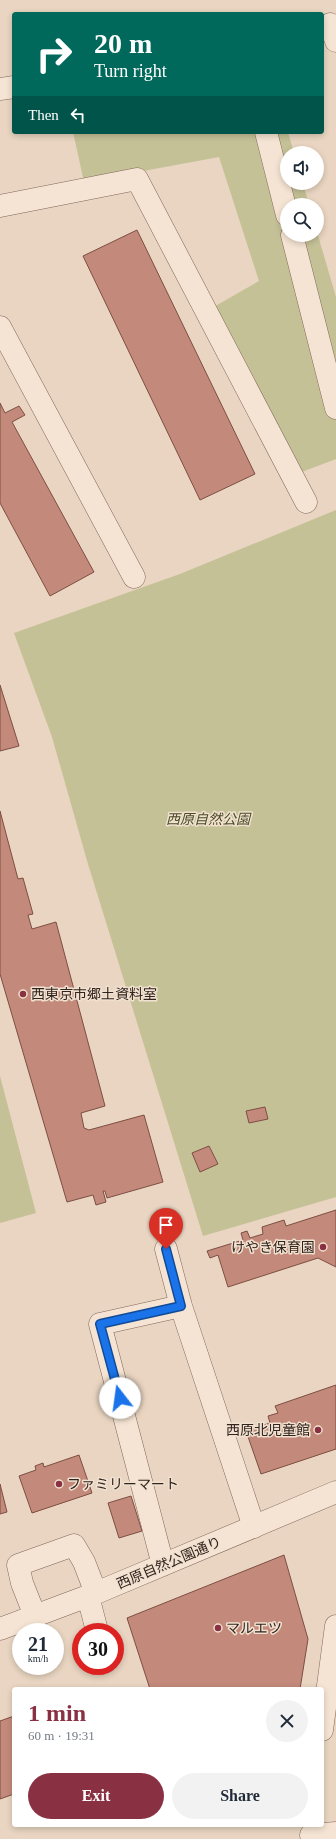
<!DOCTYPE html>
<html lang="en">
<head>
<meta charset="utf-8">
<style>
  :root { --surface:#fff; --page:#f2f2f3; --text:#1f2937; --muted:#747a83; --accent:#893143 }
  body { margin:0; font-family:"Times New Roman","Noto Sans JP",serif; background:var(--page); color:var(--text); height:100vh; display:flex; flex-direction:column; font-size:15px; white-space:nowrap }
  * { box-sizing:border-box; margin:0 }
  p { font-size:13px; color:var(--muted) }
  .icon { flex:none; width:22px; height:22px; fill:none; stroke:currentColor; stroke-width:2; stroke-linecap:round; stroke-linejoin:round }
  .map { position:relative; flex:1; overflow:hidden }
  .panel { position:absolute; left:12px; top:1687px; width:312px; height:140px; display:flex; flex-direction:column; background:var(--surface); border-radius:4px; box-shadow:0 2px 6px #0003 }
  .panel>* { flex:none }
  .banner { position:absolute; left:12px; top:12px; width:312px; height:122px; border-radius:4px; box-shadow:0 2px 6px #0003; background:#00695c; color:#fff; overflow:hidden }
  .buttons { position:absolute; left:280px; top:146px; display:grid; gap:8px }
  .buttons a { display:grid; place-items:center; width:44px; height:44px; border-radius:50%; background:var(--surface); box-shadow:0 2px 6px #0003; font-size:20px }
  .speed { position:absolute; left:12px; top:1623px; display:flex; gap:8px; font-size:20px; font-weight:700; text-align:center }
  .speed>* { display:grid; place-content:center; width:52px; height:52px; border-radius:50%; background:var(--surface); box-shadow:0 2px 6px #0003; line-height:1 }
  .speed small { font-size:10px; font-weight:400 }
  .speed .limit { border:6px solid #d22; background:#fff; color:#111 }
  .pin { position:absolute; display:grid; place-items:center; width:34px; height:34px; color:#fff; margin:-41px -17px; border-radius:50% 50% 50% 0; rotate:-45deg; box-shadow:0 0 4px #0007 }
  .pin .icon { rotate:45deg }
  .me { position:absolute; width:44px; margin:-22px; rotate:345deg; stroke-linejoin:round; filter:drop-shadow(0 0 3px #0008) }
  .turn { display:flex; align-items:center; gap:14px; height:84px; padding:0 16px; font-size:18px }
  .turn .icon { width:52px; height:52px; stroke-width:2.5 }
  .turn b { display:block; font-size:28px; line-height:34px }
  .then { display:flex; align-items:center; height:38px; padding:0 16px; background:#0003; gap:8px; font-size:15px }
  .round { display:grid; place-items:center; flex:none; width:42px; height:42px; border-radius:21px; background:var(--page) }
  .summary { display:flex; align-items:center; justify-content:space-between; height:68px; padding:0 16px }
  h1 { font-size:24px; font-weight:600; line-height:30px; color:var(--accent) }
  .action { display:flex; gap:8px; margin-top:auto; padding:8px 16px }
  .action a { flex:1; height:46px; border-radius:24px; background:var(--accent); color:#fff; font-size:16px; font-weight:600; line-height:46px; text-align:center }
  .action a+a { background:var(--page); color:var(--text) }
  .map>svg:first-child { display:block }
</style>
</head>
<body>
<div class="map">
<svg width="336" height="1839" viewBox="0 0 336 1839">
  <rect width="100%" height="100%" fill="#e9d5c1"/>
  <path fill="#c5c196" d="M73 132H288L294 153H287V183H303L309 205H287V235H317V232L336 297V459L299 473 212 308 259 281 219 157 84 182Z
    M336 510V1197L203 1236 88 864 52 737 14 633 180 574Z
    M0 1076 36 1213 0 1223Z"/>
  <path fill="#c38a7b" stroke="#7d4e43" d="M137 230 255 474 200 500 83 256Z
    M0 403 5 413 19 406 25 415 12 422 94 572 50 596 0 503Z
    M0 685 19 746 0 751Z
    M0 811 18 879 23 878 33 914 28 915 32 929 56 922 105 1106 81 1113 84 1128 89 1130 144 1115 163 1182 107 1198 105 1191H103L106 1202 96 1205 93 1195 67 1202 0 974Z
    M265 1107 268 1119 249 1123 246 1111Z
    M209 1146 218 1164 200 1172 192 1153Z
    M336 1210V1267L318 1258 228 1287 218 1255 210 1258 207 1251 243 1240 241 1233 247 1231 250 1238 263 1234 262 1227 284 1220 286 1226Z
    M336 1385V1449L261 1474 246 1431 270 1423 268 1416 278 1413 275 1406Z
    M79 1455 92 1493 32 1513 19 1476 36 1470 35 1466 43 1463 44 1467Z
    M0 1484 7 1512 0 1514Z
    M131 1496 142 1531 119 1538 108 1503Z
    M284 1555 308 1639 300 1689H150L127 1618Z
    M14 1716V1794L0 1799V1721Z"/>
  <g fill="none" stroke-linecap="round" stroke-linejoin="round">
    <defs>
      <path id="minor" d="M330 24 336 41
        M0 89 14 87
        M266 132 287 215
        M0 206 137 179 306 502
        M292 235 336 408
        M0 327 134 577
        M166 1249 181 1306 254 1527
        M163 1565 100 1324 181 1306
        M88 1596 96 1627
        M35 1616 22 1583 18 1565 74 1545 84 1562 96 1593
        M0 1629 96 1593 336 1492
        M322 1730 336 1626
        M311 1835 336 1833"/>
    </defs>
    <use href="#minor" stroke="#80675b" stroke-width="23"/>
    <use href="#minor" stroke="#f5e4d3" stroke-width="22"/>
  </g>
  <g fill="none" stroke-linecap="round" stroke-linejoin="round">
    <defs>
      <path id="route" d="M120 1398 100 1324 181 1306 166 1249"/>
    </defs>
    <use href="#route" stroke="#114b97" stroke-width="10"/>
    <use href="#route" stroke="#1a73e8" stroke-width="7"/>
  </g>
  <g fill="#893143" stroke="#f1e1d0" stroke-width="1.5">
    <circle cx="23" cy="994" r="4"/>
    <circle cx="323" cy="1247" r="4"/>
    <circle cx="318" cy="1430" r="4"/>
    <circle cx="59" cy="1484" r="4"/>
    <circle cx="218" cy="1628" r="4"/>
  </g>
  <g text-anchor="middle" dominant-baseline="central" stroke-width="3" stroke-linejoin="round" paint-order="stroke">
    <g font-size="14" font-style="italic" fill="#4a4c26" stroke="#f1e1d0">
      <text x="208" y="819">西原自然公園</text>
    </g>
    <g font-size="14" fill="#31231d" stroke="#f1e1d0" text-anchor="start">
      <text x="31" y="994">西東京市郷土資料室</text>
      <text x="315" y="1247" text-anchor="end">けやき保育園</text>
      <text x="310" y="1430" text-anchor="end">西原北児童館</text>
      <text x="67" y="1484">ファミリーマート</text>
      <text x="226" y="1628">マルエツ</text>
    </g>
    <g font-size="14" fill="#31231d" stroke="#f1e1d0">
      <text transform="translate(169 1563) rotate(-23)">西原自然公園通り</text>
    </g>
  </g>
</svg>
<div class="buttons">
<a><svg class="icon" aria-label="sound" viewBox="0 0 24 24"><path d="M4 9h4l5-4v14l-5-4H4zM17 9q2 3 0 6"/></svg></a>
<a><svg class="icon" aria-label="search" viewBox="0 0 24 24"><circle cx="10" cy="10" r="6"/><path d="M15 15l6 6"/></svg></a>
</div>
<div class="speed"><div>21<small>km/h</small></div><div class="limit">30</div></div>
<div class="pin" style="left:166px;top:1249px;background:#d93025"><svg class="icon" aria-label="arrive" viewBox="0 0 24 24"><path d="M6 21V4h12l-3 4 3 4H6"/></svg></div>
<svg class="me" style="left:120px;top:1398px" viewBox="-20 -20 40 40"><circle r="19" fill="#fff"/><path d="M0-13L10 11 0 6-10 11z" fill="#1a73e8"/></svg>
<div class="banner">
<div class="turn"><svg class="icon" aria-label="right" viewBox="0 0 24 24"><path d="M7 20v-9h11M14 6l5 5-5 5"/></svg><div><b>20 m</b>Turn right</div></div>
<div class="then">Then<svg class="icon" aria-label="left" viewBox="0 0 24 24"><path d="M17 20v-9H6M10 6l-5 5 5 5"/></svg></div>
</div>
<section class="panel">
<div class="summary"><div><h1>1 min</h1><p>60 m · 19:31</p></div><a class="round"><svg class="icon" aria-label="close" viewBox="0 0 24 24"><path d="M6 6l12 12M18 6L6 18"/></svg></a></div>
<div class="action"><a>Exit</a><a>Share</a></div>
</section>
</div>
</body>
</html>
